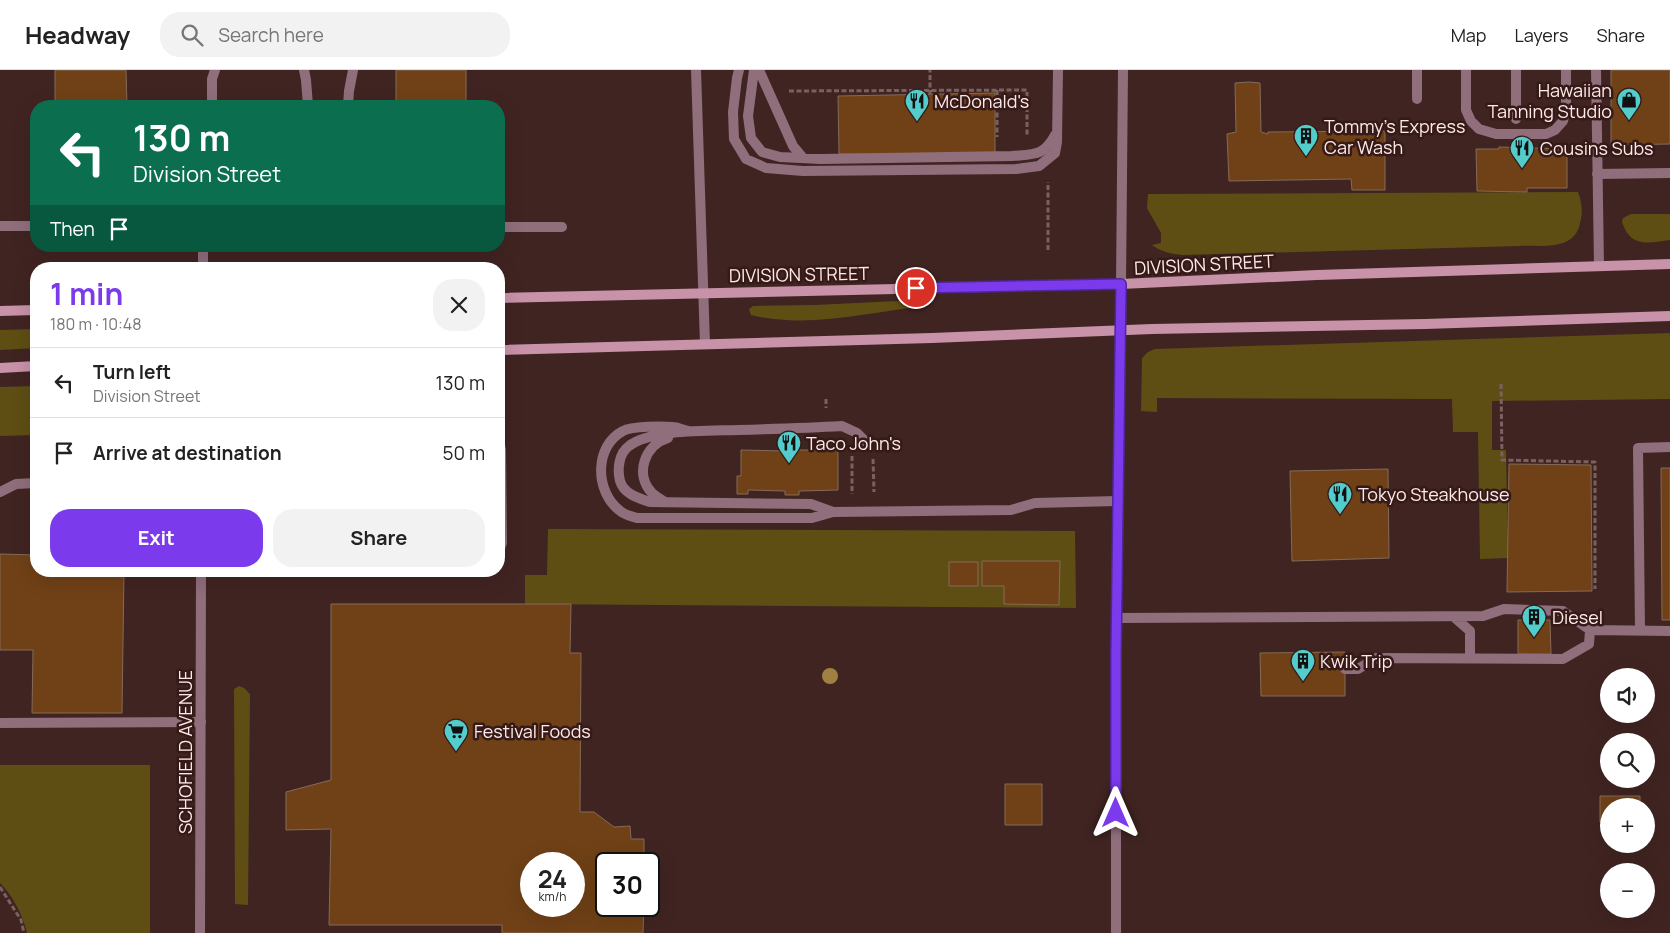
<!DOCTYPE html>
<html lang="en">
<head>
<meta charset="utf-8">
<style>
  :root { --surface:#fff; --page:#f2f2f2; --text:#222; --muted:#767676; --line:#e0e0e0; --accent:#7c3aed }
  body { margin:0; font-family:Manrope,sans-serif; background:var(--page); color:var(--text); height:100vh; display:flex; flex-direction:column; font-size:19px; white-space:nowrap }
  * { box-sizing:border-box; margin:0 }
  p { font-size:16px; color:var(--muted) }
  .icon { flex:none; width:28px; height:28px; fill:none; stroke:currentColor; stroke-width:2; stroke-linecap:round; stroke-linejoin:round }
  .map { position:relative; flex:1; overflow:hidden }
  .panel { position:absolute; left:30px; top:192px; width:475px; height:315px; display:flex; flex-direction:column; background:var(--surface); border-radius:20px; box-shadow:0 5px 20px #0002 }
  .panel>* { flex:none }
  .top-card { position:absolute; left:30px; top:30px; width:475px; height:152px; border-radius:20px; box-shadow:0 5px 20px #0002; background:#0b6e4f; color:#fff; overflow:hidden }
  .tools { position:absolute; left:1600px; top:598px; display:grid; gap:10px }
  .tools a { display:grid; place-items:center; width:55px; height:55px; border-radius:50%; background:var(--surface); box-shadow:0 5px 20px #0002; font-size:25px }
  .speed { position:absolute; left:520px; top:782px; display:flex; gap:10px; font-size:25px; font-weight:700; text-align:center }
  .speed>* { display:grid; place-content:center; width:65px; height:65px; border-radius:50%; background:var(--surface); box-shadow:0 5px 20px #0002; line-height:1 }
  .speed small { font-size:12px; font-weight:400 }
  .speed .limit { border:2px solid #111; border-radius:8px; background:#fff; color:#111 }
  .pin { position:absolute; display:grid; place-items:center; width:42px; height:42px; color:#fff; margin:-21px; border:2px solid #fff; border-radius:50%; box-shadow:0 1px 5px #0007 }
  .me { position:absolute; width:55px; margin:-28px; rotate:0deg; stroke-linejoin:round; filter:drop-shadow(0 0 4px #0008) }
  .turn { display:flex; align-items:center; gap:18px; height:105px; padding:0 20px; font-size:22px }
  .turn .icon { width:65px; height:65px; stroke-width:2.5 }
  .turn b { display:block; font-size:35px; line-height:42px }
  .then { display:flex; align-items:center; height:48px; padding:0 20px; background:#0003; gap:10px; font-size:19px }
  .round { display:grid; place-items:center; flex:none; width:52px; height:52px; border-radius:20px; background:var(--page) }
  .headline { display:flex; align-items:center; justify-content:space-between; height:85px; padding:0 20px }
  h1 { font-size:30px; font-weight:700; line-height:38px; color:var(--accent) }
  .cta { display:flex; gap:10px; margin-top:auto; padding:10px 20px }
  .cta a { flex:1; height:58px; border-radius:20px; background:var(--accent); color:#fff; font-size:20px; font-weight:700; line-height:58px; text-align:center }
  .cta a+a { background:var(--page); color:var(--text) }
  ul { padding:0; list-style:none }
  li { display:flex; align-items:center; gap:15px; height:70px; padding:0 20px; border-top:1px solid var(--line) }
  li div { flex:1 }
  li b { display:block; font-size:19px }
  li em { font-style:normal }
  header { display:flex; align-items:center; gap:30px; box-sizing:border-box; height:70px; padding:0 25px; background:var(--surface); border-bottom:1px solid var(--line) }
  header strong { font-size:24px }
  nav { display:flex; gap:28px; margin-inline-start:auto; font-size:18px }
  .search { width:350px; height:45px; background:var(--page); display:flex; align-items:center; gap:12px; box-sizing:border-box; padding:0 18px; border-radius:20px; color:var(--muted); font-size:19px }
  .map>svg:first-child { display:block }
</style>
</head>
<body>
<header>
<strong>Headway</strong>
<div class="search"><svg class="icon" aria-label="search" viewBox="0 0 24 24"><circle cx="10" cy="10" r="6"/><path d="M15 15l6 6"/></svg>Search here</div>
<nav><a>Map</a><a>Layers</a><a>Share</a></nav>
</header>
<div class="map">
<svg width="1670" height="863" viewBox="0 0 1670 863">
  <rect width="100%" height="100%" fill="#402422"/>
  <path fill="#5e4e14" d="M1578 122C1582 133 1583 142 1580 153 1575 181 1542 175 1520 176L1183 185C1171 184 1162 182 1152 175L1161 173V163L1147 138 1148 124Z
    M1631 144H1670V170C1647 173 1631 178 1622 152L1623 148Z
    M898 231 925 232 926 236C869 242 808 259 751 245L749 239 753 236 815 235Z
    M36 259V278L0 280V260Z
    M1670 263V329L1492 331V380H1506L1508 488 1480 489 1478 362H1453L1452 329 1157 328V342L1141 341 1142 288 1148 282 1155 279Z
    M36 316V365L0 366V317Z
    M548 459 1075 461 1076 538 525 534V505H547Z
    M239 616 244 618 250 624 248 835 235 834 234 619Z
    M0 695H150V863H27C23 845 13 826 0 813Z"/>
  <path fill="#704117" stroke="#846b58" fill-rule="evenodd" d="M55 0H126L127 36H55Z
    M396 0H466V36H396Z
    M1611 0H1670V74L1611 75Z
    M1249 12 1260 13 1261 62 1268 64V62L1385 61V120H1352L1351 109 1229 111 1227 64 1236 62 1235 13Z
    M995 23V84H839L838 26Z
    M1499 77 1567 79V118H1527V122L1477 121 1476 79H1499Z
    M785 375H789V380H838V420L799 421V425H785V421L748 420V424H737V406H741V380L785 381Z
    M1509 394 1591 395 1592 521 1507 522Z
    M1661 398H1670V550H1662Z
    M1388 399 1389 488 1292 491 1290 401Z
    M0 484 36 485V501H124L122 643H32L33 580H0Z
    M982 491H1060L1059 535 1004 534V516H982Z
    M949 492H978V516H949Z
    M331 534H571L570 583H581L580 742H594L614 757 630 756 631 769H644V794H606V836H644L643 863H502V855H329L331 759 286 760V722L331 710ZM531 794H574V836H531Z
    M1518 550H1550L1551 584H1518Z
    M1345 582V626H1261L1260 583Z
    M1005 714H1042V755H1005Z
    M1600 726H1640V736H1609V752H1600Z"/>
  <g fill="none" stroke-linecap="round" stroke-linejoin="round">
    <path stroke="#7a615f" stroke-width="3" stroke-dasharray="5 2.5" stroke-linecap="butt" d="M997 20V67
      M789 21 1027 20V65
      M930 25V0
      M1048 180V112
      M1501 314 1502 390 1595 392V519
      M826 329V338
      M852 386V424
      M873 389 874 422
      M0 817 21 850 24 863"/>
    <path stroke="#906e7c" stroke-width="10" d="M304 0 306 10 308 36
      M739 0 737 8 733 42 734 69 746 89 766 98 803 101 1016 99 1039 96 1055 83 1057 72 1058 0
      M754 0 748 46 751 68 762 82 780 87 821 89 1012 86C1034 84 1044 86 1055 65
      M759 0 793 76 803 88
      M1417 0V29
      M1466 0V40L1471 51 1479 59 1496 64H1546L1555 60 1563 51 1566 38V0
      M1516 0V49
      M1596 0 1599 196
      M212 36V9L215 0
      M1597 104 1670 103
      M0 156H36
      M499 157H562
      M1121 214 1123 0
      M688 361C683 360 678 357 673 357 662 356 632 356 623 361 594 376 595 421 619 440 624 445 630 446 637 448H812L833 442 1011 440 1035 433 1118 431
      M499 370 501 380 502 468V473L499 481
      M0 422 16 414 36 413
      M665 432C661 429 655 426 652 423 634 404 645 375 668 368
      M833 442 811 434 650 432C638 428 624 424 620 411 617 399 619 383 629 376 650 359 711 361 738 360 773 359 807 358 842 356L857 363 866 372
      M1454 547 1470 561V588
      M1117 548 1483 546 1504 539 1563 541 1590 560 1670 561
      M1640 561 1638 378 1670 377
      M1345 599H1358L1376 588 1563 589 1589 574 1590 560
      M0 653 201 652"/>
    <path stroke="#906e7c" stroke-width="10" d="M696 0 705 274
      M348 36 349 21 353 0
      M203 199V176
      M200 863 201 501
      M1116 863V583L1121 214"/>
    <path stroke="#c892a9" stroke-width="10" d="M499 228 1121 214 1317 205 1670 194
      M0 241 36 240
      M499 280 932 268 1152 259 1425 254 1670 246
      M0 298 36 296"/>
  </g>
  <circle fill="#a08142" cx="830" cy="606" r="8"/>
  <g fill="none" stroke-linecap="round" stroke-linejoin="round">
    <defs>
      <path id="route" d="M916 218 1121 214 1116 583V743"/>
    </defs>
    <use href="#route" stroke="#51269a" stroke-width="12"/>
    <use href="#route" stroke="#7c3aed" stroke-width="9"/>
  </g>
  <defs>
    <symbol id="shop-pin" viewBox="-11 -11 22 30"><path d="M0 17L-7.5 6A9.5 9.5 0 1 1 7.5 6Z" fill="#52cdcc" stroke="#351a18"/><path d="M-5-2.5h2.3a2.7 3.5 0 0 1 5.4 0H5L5.5 6h-11ZM-1.5-2.5h3a1.5 2.3 0 0 0-3 0Z" fill="#111"/></symbol>
    <symbol id="restaurant-pin" viewBox="-11 -11 22 30"><path d="M0 17L-7.5 6A9.5 9.5 0 1 1 7.5 6Z" fill="#52cdcc" stroke="#351a18"/><path d="M-5-6h1v4h1v-4h1v4h1v-4h1v5L-1.5 .5V6h-2V.5L-5-1ZM5-6V6H3V1.5H1.5Q1.5-4 5-6Z" fill="#111"/></symbol>
    <symbol id="building-pin" viewBox="-11 -11 22 30"><path d="M0 17L-7.5 6A9.5 9.5 0 1 1 7.5 6Z" fill="#52cdcc" stroke="#351a18"/><path d="M-4-6H4V6H1V3H-1V6H-4ZM-2.5-4.3h1.7v1.8h-1.7ZM.8-4.3h1.7v1.8H.8ZM-2.5-1h1.7V.8h-1.7ZM.8-1h1.7V.8H.8Z" fill="#111"/></symbol>
    <symbol id="supermarket-pin" viewBox="-11 -11 22 30"><path d="M0 17L-7.5 6A9.5 9.5 0 1 1 7.5 6Z" fill="#52cdcc" stroke="#351a18"/><path d="M-6-5.5h2.5l.6 2H6L4.5 2H-2.5L-4.4-4H-6ZM-1.5 3.2a1.3 1.3 0 1 0 .1 0ZM3 3.2a1.3 1.3 0 1 0 .1 0Z" fill="#111"/></symbol>
  </defs>
  <g fill-rule="evenodd">
    <use href="#shop-pin" x="1615" y="16" width="28" height="38"/>
    <use href="#restaurant-pin" x="903" y="17" width="28" height="38"/>
    <use href="#building-pin" x="1292" y="52" width="28" height="38"/>
    <use href="#restaurant-pin" x="1508" y="64" width="28" height="38"/>
    <use href="#restaurant-pin" x="775" y="359" width="28" height="38"/>
    <use href="#restaurant-pin" x="1326" y="410" width="28" height="38"/>
    <use href="#building-pin" x="1520" y="533" width="28" height="38"/>
    <use href="#building-pin" x="1289" y="577" width="28" height="38"/>
    <use href="#supermarket-pin" x="442" y="647" width="28" height="38"/>
  </g>
  <g text-anchor="middle" dominant-baseline="central" stroke-width="5" stroke-linejoin="round" paint-order="stroke">
    <g font-size="18" fill="#fdeae8" stroke="#351a18" text-anchor="start">
      <text x="1612" y="20" text-anchor="end">Hawaiian<tspan x="1612" dy="21">Tanning Studio</tspan></text>
      <text x="934" y="31">McDonald's</text>
      <text x="1324" y="56">Tommy's Express<tspan x="1324" dy="21">Car Wash</tspan></text>
      <text x="1540" y="78">Cousins Subs</text>
      <text x="806" y="373">Taco John's</text>
      <text x="1358" y="424">Tokyo Steakhouse</text>
      <text x="1552" y="547">Diesel</text>
      <text x="1320" y="591">Kwik Trip</text>
      <text x="474" y="661">Festival Foods</text>
    </g>
    <g font-size="18" fill="#fdeae8" stroke="#351a18">
      <text transform="translate(1204 194) rotate(-3)">DIVISION STREET</text>
      <text transform="translate(799 204) rotate(-1)">DIVISION STREET</text>
      <text transform="translate(185 682) rotate(-90)">SCHOFIELD AVENUE</text>
    </g>
  </g>
</svg>
<div class="tools">
<a><svg class="icon" aria-label="sound" viewBox="0 0 24 24"><path d="M4 9h4l5-4v14l-5-4H4zM17 9q2 3 0 6"/></svg></a>
<a><svg class="icon" aria-label="search" viewBox="0 0 24 24"><circle cx="10" cy="10" r="6"/><path d="M15 15l6 6"/></svg></a>
<a>+</a>
<a>−</a>
</div>
<div class="speed"><div>24<small>km/h</small></div><div class="limit">30</div></div>
<div class="pin" style="left:916px;top:218px;background:#d93025"><svg class="icon" aria-label="arrive" viewBox="0 0 24 24"><path d="M6 21V4h12l-3 4 3 4H6"/></svg></div>
<svg class="me" style="left:1116px;top:743px" viewBox="-20 -20 40 40"><path d="M0-17L14 15 0 8-14 15z" fill="#7c3aed" stroke="#fff" stroke-width="4"/></svg>
<div class="top-card">
<div class="turn"><svg class="icon" aria-label="left" viewBox="0 0 24 24"><path d="M17 20v-9H6M10 6l-5 5 5 5"/></svg><div><b>130 m</b>Division Street</div></div>
<div class="then">Then<svg class="icon" aria-label="arrive" viewBox="0 0 24 24"><path d="M6 21V4h12l-3 4 3 4H6"/></svg></div>
</div>
<section class="panel">
<div class="headline"><div><h1>1 min</h1><p>180 m · 10:48</p></div><a class="round"><svg class="icon" aria-label="close" viewBox="0 0 24 24"><path d="M6 6l12 12M18 6L6 18"/></svg></a></div>
<ul>
<li><svg class="icon" aria-label="left" viewBox="0 0 24 24"><path d="M17 20v-9H6M10 6l-5 5 5 5"/></svg><div><b>Turn left</b><p>Division Street</p></div><em>130 m</em></li>
<li><svg class="icon" aria-label="arrive" viewBox="0 0 24 24"><path d="M6 21V4h12l-3 4 3 4H6"/></svg><div><b>Arrive at destination</b></div><em>50 m</em></li>
</ul>
<div class="cta"><a>Exit</a><a>Share</a></div>
</section>
</div>
</body>
</html>
